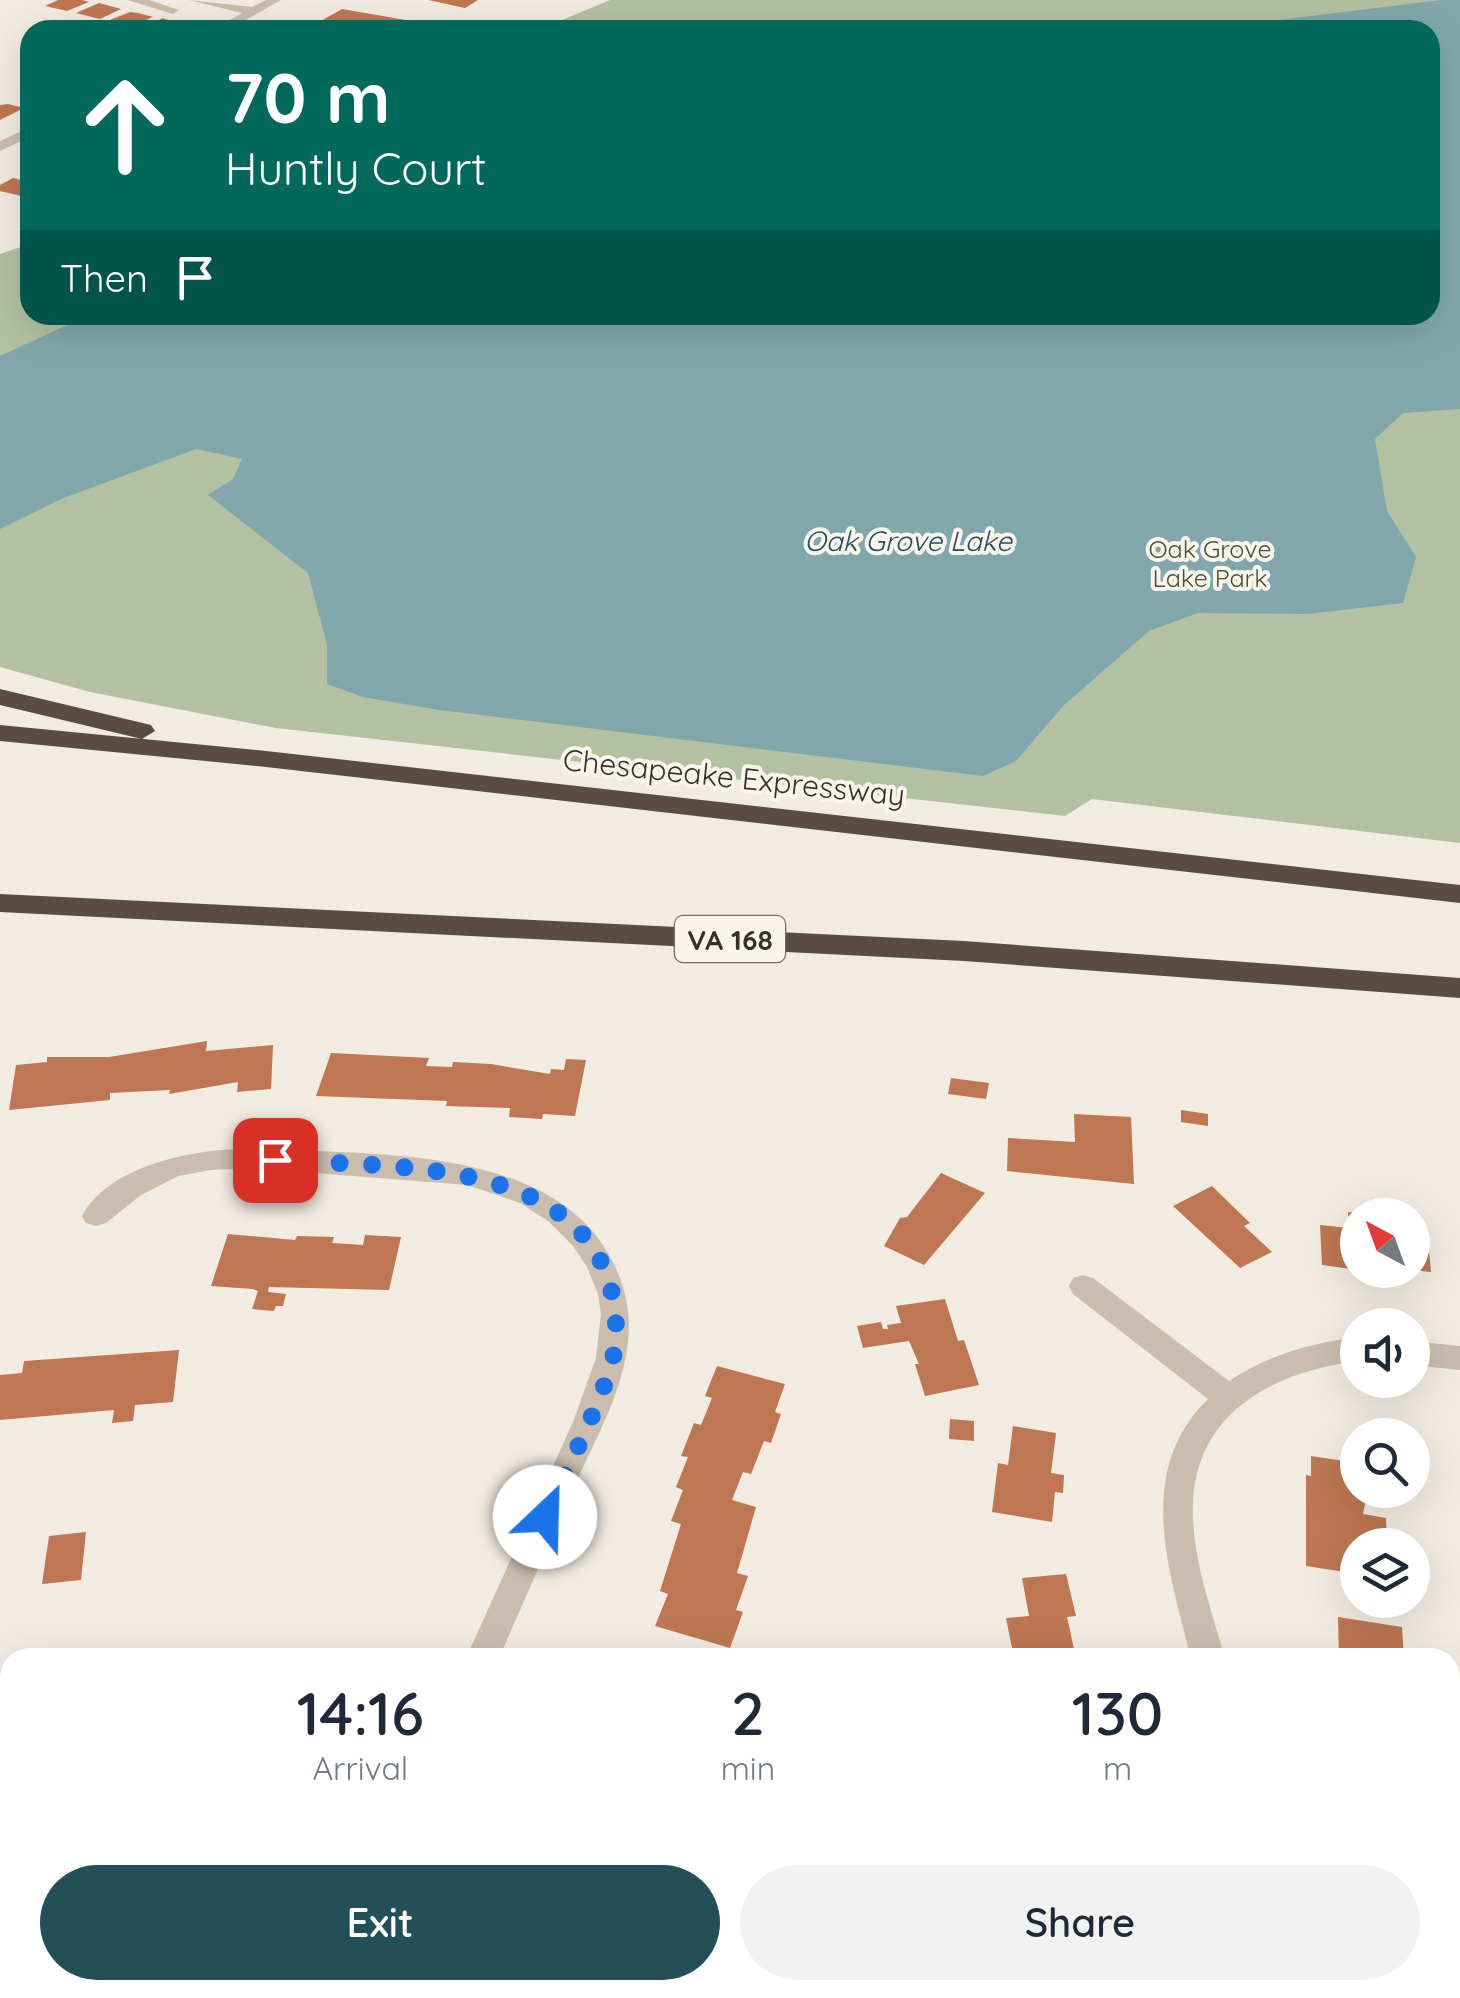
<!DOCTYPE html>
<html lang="en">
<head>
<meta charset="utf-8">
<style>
  :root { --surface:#fff; --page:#f2f2f3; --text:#1f2937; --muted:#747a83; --accent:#234f58 }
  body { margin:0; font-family:Quicksand,sans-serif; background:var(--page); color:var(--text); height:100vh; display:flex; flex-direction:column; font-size:38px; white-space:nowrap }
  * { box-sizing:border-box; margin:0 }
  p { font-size:32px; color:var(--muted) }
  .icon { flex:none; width:55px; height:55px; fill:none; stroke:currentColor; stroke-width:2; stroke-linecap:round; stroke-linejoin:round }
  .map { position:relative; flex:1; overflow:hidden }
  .side { position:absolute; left:0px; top:1648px; width:1460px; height:352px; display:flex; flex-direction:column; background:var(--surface); border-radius:30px 30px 0 0; box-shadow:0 10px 40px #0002 }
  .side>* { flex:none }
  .guide { position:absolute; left:20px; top:20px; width:1420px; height:305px; border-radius:30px; box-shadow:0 10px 40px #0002; background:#00695c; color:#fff; overflow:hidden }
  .needle { width:65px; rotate:319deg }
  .tools { position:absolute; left:1340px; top:1198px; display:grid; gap:20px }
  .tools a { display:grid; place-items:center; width:90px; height:90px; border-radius:50%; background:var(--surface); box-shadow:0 10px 40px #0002; font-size:50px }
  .pin { position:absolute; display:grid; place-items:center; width:85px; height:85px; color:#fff; margin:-42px; border-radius:20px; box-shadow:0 5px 15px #0006 }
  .me { position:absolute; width:110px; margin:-55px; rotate:24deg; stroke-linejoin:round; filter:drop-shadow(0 0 8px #0008) }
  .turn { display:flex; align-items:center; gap:35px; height:210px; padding:0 40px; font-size:45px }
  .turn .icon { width:130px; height:130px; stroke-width:2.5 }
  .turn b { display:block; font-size:70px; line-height:85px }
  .then { display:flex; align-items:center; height:95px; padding:0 40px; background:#0003; gap:20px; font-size:38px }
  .eta { display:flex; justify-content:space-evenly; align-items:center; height:170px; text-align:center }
  .eta b { font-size:60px; font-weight:600; line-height:70px }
  .button { display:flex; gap:20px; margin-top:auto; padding:20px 40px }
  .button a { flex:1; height:115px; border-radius:60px; background:var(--accent); color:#fff; font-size:40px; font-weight:600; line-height:115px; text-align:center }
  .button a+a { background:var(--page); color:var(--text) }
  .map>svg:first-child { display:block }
</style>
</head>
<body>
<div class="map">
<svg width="1460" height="1998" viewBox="0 0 1460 1998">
  <rect width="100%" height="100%" fill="#f2ebe1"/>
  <path fill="#b3c0a1" d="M610 0H1460V843L1092 799 1065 816 276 728 90 692 0 667V254L30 244V315H1430V30H538Z"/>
  <path fill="#81a7ad" d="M1441 0H1460V409L1403 413 1375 439 1387 511 1416 557 1403 603 1308 614 1198 613 1149 631 1063 706 1016 761 983 776 439 710 363 697 327 684V645L308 573 208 495 233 479 242 459 196 449 61 499 0 529V356L89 315H1430V30H1198Z"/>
  <path fill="#be7752" d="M58 0H82L89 2 67 11 45 6Z
    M428 0H478L465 8Z
    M99 3 121 9 100 19 76 13Z
    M342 9 423 23 411 30H305Z
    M130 12 138 13 153 17 133 25 110 20Z
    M163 18 171 21 185 24 172 30 142 28Z
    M8 104 24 108 0 120V105Z
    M13 178 30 182V192L21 196 0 191V185Z
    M207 1041 206 1051 273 1045 271 1089 237 1092 238 1082 169 1094 170 1090 110 1093V1100L9 1110 16 1065 47 1062V1057H109Z
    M331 1053 429 1058 426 1066 452 1067 453 1062 491 1064 550 1074 551 1069 564 1070 566 1059 586 1060 575 1116 543 1114 542 1119 509 1117 510 1108 446 1106 447 1101 316 1096Z
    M951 1078 989 1083 986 1099 948 1094Z
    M1181 1110 1208 1114V1126L1181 1122Z
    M1074 1114 1131 1117 1134 1184 1007 1171 1008 1138 1075 1142Z
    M941 1173 985 1193 924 1265 884 1246 900 1218 907 1217Z
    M1212 1186 1250 1223 1244 1226 1272 1252 1240 1268 1173 1206Z
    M1348 1212 1358 1213V1270L1322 1265 1320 1225 1349 1228Z
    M228 1234 295 1240 297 1236 334 1237 332 1243 363 1245 365 1235 401 1237 389 1290 269 1287 268 1292 286 1294 283 1306H276L274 1311 252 1309 258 1291 253 1289 211 1286Z
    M1412 1237 1428 1239 1431 1272 1412 1270Z
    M945 1299 958 1341 964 1340 979 1385 925 1396 915 1364H919L909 1341 863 1348 857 1326 881 1322 883 1329H888L887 1325 901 1323 896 1306Z
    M179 1350 173 1402 135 1405 133 1421 112 1423 114 1410 0 1420V1375L22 1373 24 1361Z
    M717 1366 785 1384 775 1412 781 1414 771 1443 764 1441 751 1474 743 1472 732 1500 756 1507 737 1573 748 1576 736 1610 743 1612 730 1648 655 1626 668 1594 660 1591 681 1524 671 1521 683 1490 676 1487 688 1457 681 1456 694 1423 701 1425 712 1398 705 1396Z
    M950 1419 974 1421V1441L949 1439Z
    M1013 1426 1056 1433 1051 1473 1064 1475 1063 1493 1055 1492 1052 1522 992 1512 998 1463 1008 1465Z
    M1311 1456 1358 1463V1490L1367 1493 1363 1514 1386 1518 1387 1545H1358V1574L1306 1566V1475L1311 1476Z
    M86 1532 81 1580 42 1584 49 1536Z
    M1066 1574 1076 1616 1067 1617 1076 1658H1014L1006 1618 1029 1616 1022 1578Z
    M1338 1617 1402 1627 1404 1658H1339Z
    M1450 1980 1460 1981V1998H1438L1437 1990H1450Z
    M767 1990H863V1998H766Z
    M1067 1990H1152L1154 1998H1068Z"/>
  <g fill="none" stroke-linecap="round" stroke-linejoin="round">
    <path fill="#cabdad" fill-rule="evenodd" d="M128 0H149L179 10 173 14Z
      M189 0 252 7 266 0H281L228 30H212L242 13Z
      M30 127V137L0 151V141Z
      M251 1149C362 1154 545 1144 608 1253 627 1286 633 1318 626 1356 618 1398 597 1437 579 1476 552 1536 526 1597 499 1658H466L573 1422 596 1358 601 1314 598 1294 587 1267 573 1246 548 1221 520 1203 467 1185 251 1168 211 1170 178 1176 141 1195 106 1223 96 1226 86 1223 82 1216C110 1164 198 1148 251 1149Z
      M1083 1275 1093 1278 1229 1381C1268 1355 1311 1343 1358 1337V1361C1270 1372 1189 1416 1193 1516 1194 1563 1212 1612 1225 1658H1191C1169 1571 1134 1471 1208 1399L1073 1294 1069 1286 1073 1278Z
      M1412 1341 1460 1346V1370L1412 1365Z
      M320 1990H358L355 1998H317Z
      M1272 1990H1310L1311 1998H1273Z"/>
    <path fill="#594c43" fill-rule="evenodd" d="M0 689 151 725 155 731 142 739 0 705Z
      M0 725 257 750 1460 885V903L257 766 0 741Z
      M0 894 964 941 1460 978V998L964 961 0 912Z"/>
  </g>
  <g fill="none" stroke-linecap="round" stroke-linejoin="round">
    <path stroke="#1a73e8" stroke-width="18" stroke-dasharray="0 32.4" d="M275 1160C402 1168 621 1155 616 1339 614 1381 563 1476 545 1517"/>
  </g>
  <g text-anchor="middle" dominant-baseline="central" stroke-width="8" stroke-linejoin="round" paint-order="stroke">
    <g font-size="25" fill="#445530" stroke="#f9f5ed">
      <text x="1210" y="548">Oak Grove<tspan x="1210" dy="29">Lake Park</tspan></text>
    </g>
    <g font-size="28" font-style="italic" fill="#234f58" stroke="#f9f5ed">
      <text x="908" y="540">Oak Grove Lake</text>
    </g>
    <rect fill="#f9f5ed" stroke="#726c65" stroke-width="2.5" x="675" y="916" width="110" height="46" rx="8"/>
    <g font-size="28" font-weight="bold" fill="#38312b">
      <text x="730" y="939">VA 168</text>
    </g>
    <g font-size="30" fill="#38312b" stroke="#f9f5ed">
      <text transform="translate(734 777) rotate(6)">Chesapeake Expressway</text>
    </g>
  </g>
</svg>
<div class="tools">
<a><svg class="needle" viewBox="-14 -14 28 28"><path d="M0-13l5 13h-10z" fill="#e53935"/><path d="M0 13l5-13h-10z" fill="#747a83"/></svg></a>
<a><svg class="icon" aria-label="sound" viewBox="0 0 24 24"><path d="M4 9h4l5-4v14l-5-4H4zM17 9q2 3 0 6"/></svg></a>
<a><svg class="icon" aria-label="search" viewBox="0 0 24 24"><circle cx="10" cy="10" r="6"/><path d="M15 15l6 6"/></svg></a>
<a><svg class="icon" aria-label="layers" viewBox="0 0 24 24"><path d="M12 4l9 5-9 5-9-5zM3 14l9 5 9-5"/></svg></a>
</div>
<div class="pin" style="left:275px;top:1160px;background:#d93025"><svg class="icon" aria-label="arrive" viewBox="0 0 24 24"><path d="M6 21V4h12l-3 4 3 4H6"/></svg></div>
<svg class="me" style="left:545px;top:1517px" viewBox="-20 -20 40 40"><circle r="19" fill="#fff"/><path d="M0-13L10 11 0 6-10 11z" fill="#1a73e8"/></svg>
<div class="guide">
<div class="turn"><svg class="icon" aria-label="ahead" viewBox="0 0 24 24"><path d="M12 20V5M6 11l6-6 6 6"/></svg><div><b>70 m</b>Huntly Court</div></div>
<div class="then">Then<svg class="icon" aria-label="arrive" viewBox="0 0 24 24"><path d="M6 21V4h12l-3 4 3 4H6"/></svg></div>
</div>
<section class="side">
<div class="eta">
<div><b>14:16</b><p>Arrival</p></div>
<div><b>2</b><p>min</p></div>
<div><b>130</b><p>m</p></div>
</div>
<div class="button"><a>Exit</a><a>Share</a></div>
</section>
</div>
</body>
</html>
